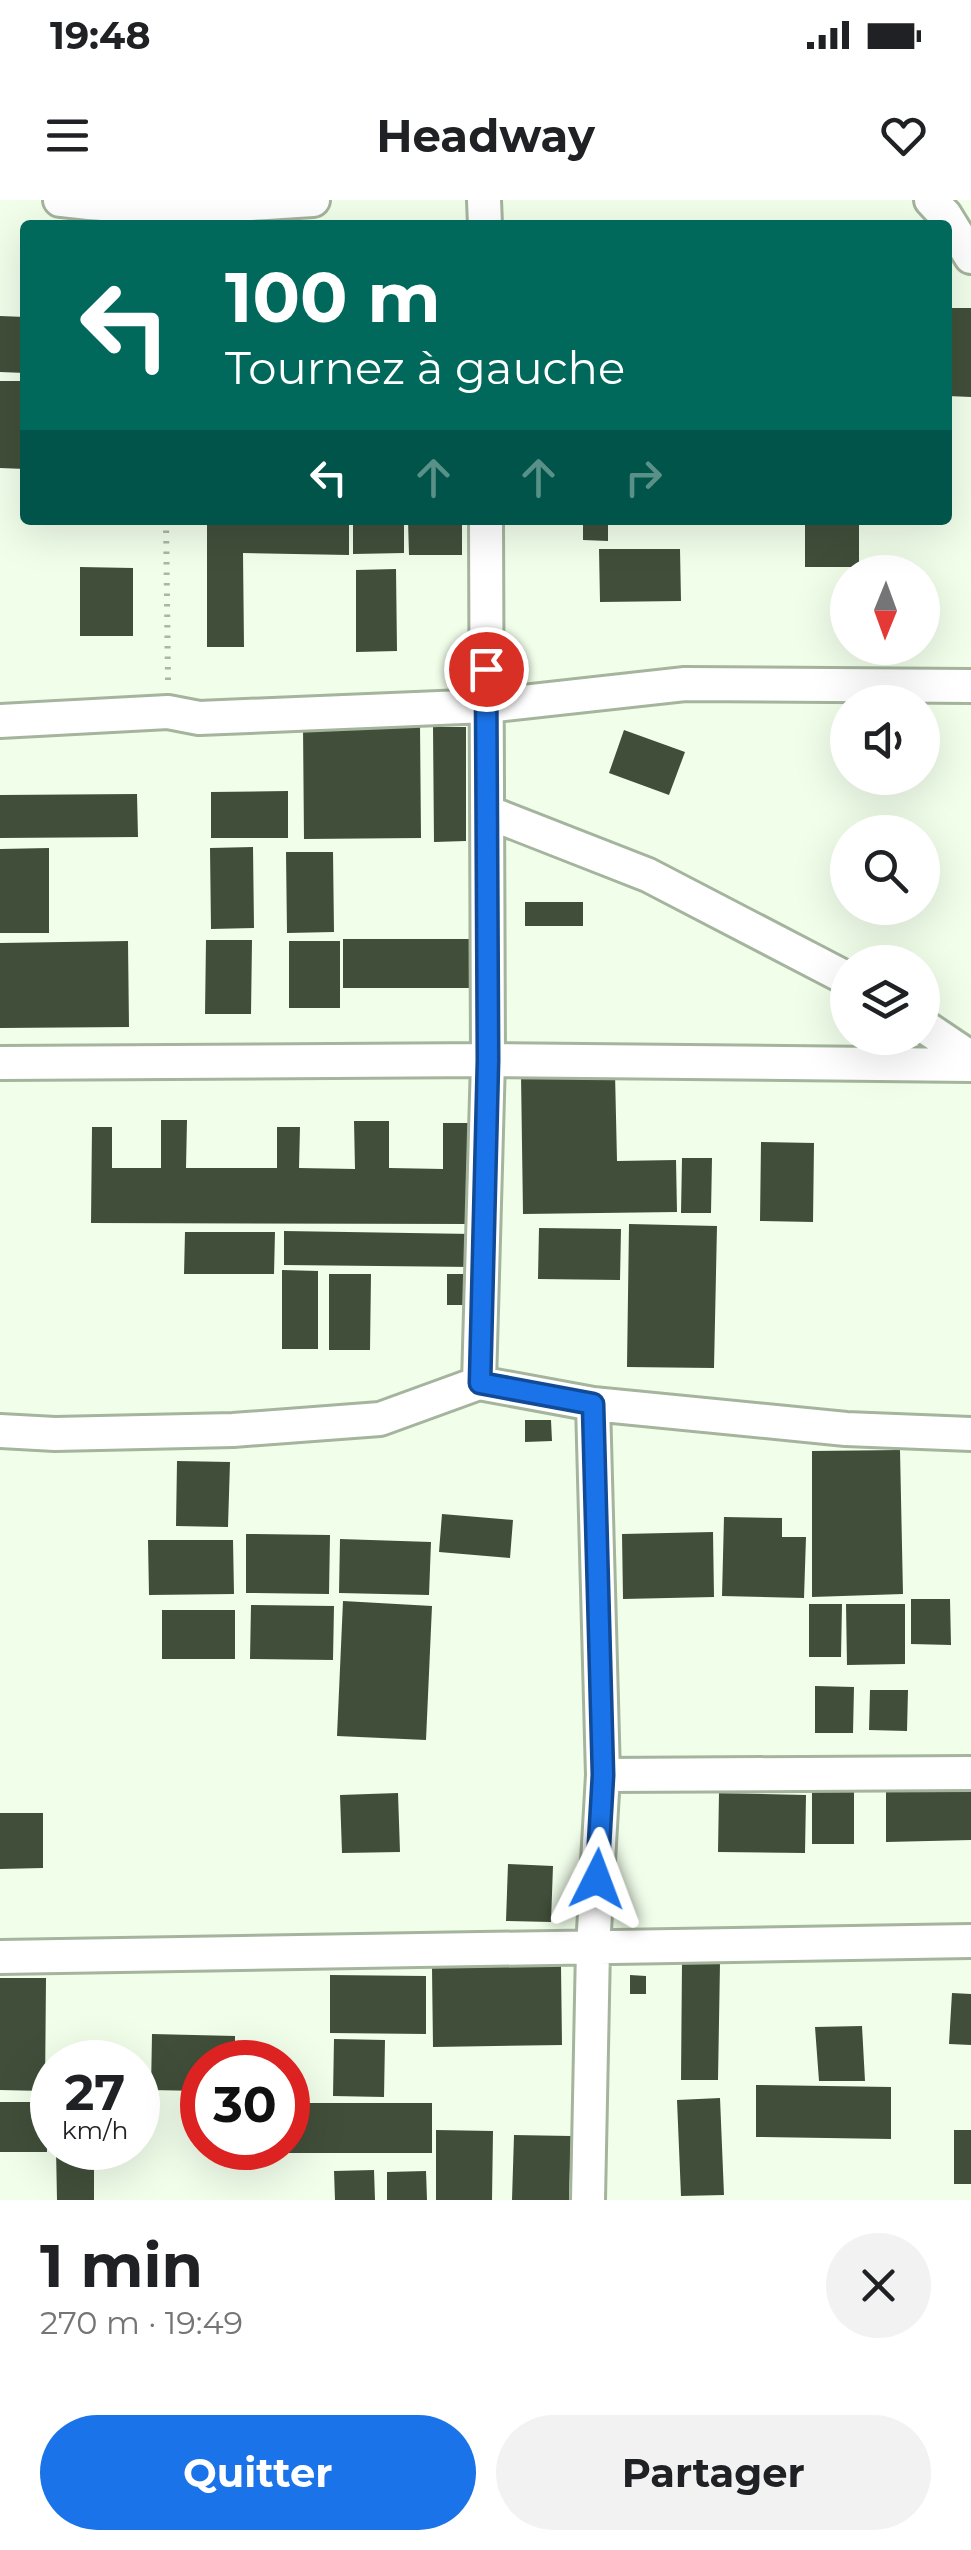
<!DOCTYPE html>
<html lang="fr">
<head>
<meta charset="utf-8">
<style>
  :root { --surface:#fff; --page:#f2f2f2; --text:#202124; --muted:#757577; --accent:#1a73e8 }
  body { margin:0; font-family:Montserrat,sans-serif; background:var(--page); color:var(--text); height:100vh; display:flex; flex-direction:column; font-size:38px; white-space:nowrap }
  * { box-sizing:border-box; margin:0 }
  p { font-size:32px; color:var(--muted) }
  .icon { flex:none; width:55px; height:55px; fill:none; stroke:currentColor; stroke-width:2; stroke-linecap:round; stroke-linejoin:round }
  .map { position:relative; height:2000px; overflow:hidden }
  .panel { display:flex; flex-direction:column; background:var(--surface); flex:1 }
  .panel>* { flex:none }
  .hud { position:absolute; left:20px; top:20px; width:932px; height:305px; border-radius:10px; box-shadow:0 10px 40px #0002; background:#00695c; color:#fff; overflow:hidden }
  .needle { width:65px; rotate:181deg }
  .fabs { position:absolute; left:830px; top:355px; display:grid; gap:20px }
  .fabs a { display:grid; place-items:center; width:110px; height:110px; border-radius:50%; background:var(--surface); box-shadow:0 10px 40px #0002; font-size:50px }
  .speed { position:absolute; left:30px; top:1840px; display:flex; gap:20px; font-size:50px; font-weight:700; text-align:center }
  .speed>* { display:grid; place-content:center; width:130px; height:130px; border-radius:50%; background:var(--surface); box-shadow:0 10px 40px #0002; line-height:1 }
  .speed small { font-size:25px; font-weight:400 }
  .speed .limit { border:15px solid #d22; background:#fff; color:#111 }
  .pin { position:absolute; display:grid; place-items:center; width:85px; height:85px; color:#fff; margin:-42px; border:5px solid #fff; border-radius:50%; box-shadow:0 2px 10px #0007 }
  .me { position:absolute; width:110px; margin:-55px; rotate:3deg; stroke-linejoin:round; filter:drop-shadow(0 0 8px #0008) }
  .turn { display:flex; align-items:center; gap:35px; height:210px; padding:0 40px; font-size:45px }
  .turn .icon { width:130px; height:130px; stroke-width:2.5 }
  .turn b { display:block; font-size:70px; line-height:85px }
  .lanes { display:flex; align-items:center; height:95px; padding:0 40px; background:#0003; justify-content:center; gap:50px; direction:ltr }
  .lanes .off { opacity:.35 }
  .round { display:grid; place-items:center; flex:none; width:105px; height:105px; border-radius:52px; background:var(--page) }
  .headline { display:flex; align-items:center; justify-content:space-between; height:170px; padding:0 40px }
  h1 { font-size:60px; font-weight:700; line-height:75px }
  .button { display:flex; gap:20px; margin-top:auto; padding:20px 40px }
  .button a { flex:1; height:115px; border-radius:60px; background:var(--accent); color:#fff; font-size:40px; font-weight:700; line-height:115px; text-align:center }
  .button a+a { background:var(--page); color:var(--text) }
  .status { display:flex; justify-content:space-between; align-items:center; height:70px; padding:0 50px; background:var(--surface); direction:ltr }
  .status svg { height:28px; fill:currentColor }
  header { display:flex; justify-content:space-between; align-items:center; height:130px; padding:0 40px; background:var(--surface); font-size:45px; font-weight:700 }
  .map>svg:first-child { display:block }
</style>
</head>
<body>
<div class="status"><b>19:48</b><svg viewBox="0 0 49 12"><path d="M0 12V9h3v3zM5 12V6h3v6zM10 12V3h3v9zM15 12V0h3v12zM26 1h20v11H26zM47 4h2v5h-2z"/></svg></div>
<header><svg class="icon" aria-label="menu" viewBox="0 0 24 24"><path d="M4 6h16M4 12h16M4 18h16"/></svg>Headway<svg class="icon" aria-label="heart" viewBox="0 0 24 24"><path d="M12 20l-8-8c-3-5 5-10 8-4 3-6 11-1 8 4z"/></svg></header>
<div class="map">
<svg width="971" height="2000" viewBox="0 0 971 2000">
  <rect width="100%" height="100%" fill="#f1feea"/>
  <path fill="#414f3a" d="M948 108H971V197L948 196Z
    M0 116 25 117V173L0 172Z
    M0 181H25V269L0 268Z
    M207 320H349V355L243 353 244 447H207Z
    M353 320H404V353L353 354Z
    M408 320H462V355H409Z
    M583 320H608V341L583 340Z
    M805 320H859V367H805Z
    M599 349H680L681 401 600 402Z
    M80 367 133 368V436H80Z
    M396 369 397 451 356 452V370Z
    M420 525 421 638 304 639 303 526Z
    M433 527H466V641L434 642Z
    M624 530 685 552 669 595 609 573Z
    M288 591V638H211V592Z
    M137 594 138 637 0 638V595Z
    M253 647 254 728 211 729 210 648Z
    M49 648V733H0V649Z
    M286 652H333L334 732 287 733Z
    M525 702H583V726H525Z
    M343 739H474V788H343Z
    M206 740H252L251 814H205Z
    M128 741 129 827 0 828V743Z
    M289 741H340V808H289Z
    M615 873 617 961 676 960 677 1012 523 1014 521 875Z
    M161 920H187L186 968H277V927H300L299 968 355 969 354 921H389V968L443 969V923H473V1024L91 1023 92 927H112V968H161Z
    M761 942 814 943 813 1022 760 1021Z
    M682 958H712L711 1013H681Z
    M629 1024 717 1026 714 1168 627 1167Z
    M539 1028 621 1029 620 1080 538 1079Z
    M284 1031 473 1034V1067L284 1065Z
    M185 1032H275L274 1074H184Z
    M282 1070 318 1071V1149H282Z
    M329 1074H371L370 1150H329Z
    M447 1074H466V1105H447Z
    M525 1220H551L552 1241 525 1242Z
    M900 1250 903 1394 812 1397V1251Z
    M177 1261 230 1262 228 1327 176 1326Z
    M442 1314 513 1320 510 1358 439 1352Z
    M724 1317 782 1318V1337H806L804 1398 722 1396Z
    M713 1332 714 1397 623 1399 622 1334Z
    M246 1334 330 1335 329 1394 246 1393Z
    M340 1339 431 1342 429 1395 339 1393Z
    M148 1340H233L234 1394 149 1395Z
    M911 1399H950L951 1445 911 1444Z
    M343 1401 432 1406 426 1540 337 1536Z
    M809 1404H842L841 1457H809Z
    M846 1404H905V1464L847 1465Z
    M251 1405 334 1406 333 1460 250 1459Z
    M162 1410H235V1459H162Z
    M815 1486 854 1487 853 1533H815Z
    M870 1490H908L907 1531 869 1530Z
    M812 1583H854V1644H812Z
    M886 1587H971V1640L886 1642Z
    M398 1593 400 1652 342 1653 340 1595Z
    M719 1593 806 1595 805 1653 718 1652Z
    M0 1613H43V1668L0 1669Z
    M508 1664 553 1666 551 1722 506 1721Z
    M682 1762 720 1763 718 1880H681Z
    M561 1766 562 1845 433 1847 432 1768Z
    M330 1775 426 1776V1834L330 1833Z
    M630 1775 646 1776V1794H630Z
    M0 1778H46L45 1891 0 1890Z
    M952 1793 971 1794V1845L949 1844Z
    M862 1826 865 1881H819L815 1827Z
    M152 1834 235 1836V1862H202V1891L151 1890Z
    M334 1839 385 1840 384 1897 333 1896Z
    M756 1885 891 1887V1939L756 1937Z
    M720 1898 724 1995 681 1996 677 1900Z
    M0 1902H47V1952H0Z
    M288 1903H432V1953H242V1948H288Z
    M436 1930 493 1931 492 2000H436Z
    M954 1930H971V1984H954Z
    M514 1935 571 1936 569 2000H512Z
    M56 1948H94V2000H57Z
    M374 1970 375 2000H335L334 1971Z
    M426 1971 427 2000H387V1972Z"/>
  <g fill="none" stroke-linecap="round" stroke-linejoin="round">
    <defs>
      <path id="minor" d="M60 0C146 11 227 6 313 0
        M484 0 485 25
        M931 0 945 15 971 57
        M0 521 168 512 199 518 487 506 685 484 971 486
        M487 612 648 675 848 779
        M922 825 971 858
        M0 863 488 860 971 865
        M479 1183 488 860 486 320
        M593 1204 846 1229 971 1234
        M0 1231 55 1234 233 1230 380 1219 479 1183 593 1204 603 1575 593 1748 588 2000
        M603 1575 971 1573
        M0 1757 971 1741"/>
    </defs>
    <use href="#minor" stroke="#a4b49d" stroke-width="38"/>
    <path stroke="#abb6a5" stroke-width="6" stroke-dasharray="2.5 8" stroke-linecap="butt" d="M166 320 168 481"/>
    <use href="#minor" stroke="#fff" stroke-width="32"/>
  </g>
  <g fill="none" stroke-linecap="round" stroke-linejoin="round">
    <defs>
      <path id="route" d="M486 469 488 860 480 1183 593 1204 603 1575 597 1679"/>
    </defs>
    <use href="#route" stroke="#114b97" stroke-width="25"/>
    <use href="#route" stroke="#1a73e8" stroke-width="18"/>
  </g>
</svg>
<div class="fabs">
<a><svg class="needle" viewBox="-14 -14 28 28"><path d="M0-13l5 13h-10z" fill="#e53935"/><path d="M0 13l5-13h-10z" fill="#757577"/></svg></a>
<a><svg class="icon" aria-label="sound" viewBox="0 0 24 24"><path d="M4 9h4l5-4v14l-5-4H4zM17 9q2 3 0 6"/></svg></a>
<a><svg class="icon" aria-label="search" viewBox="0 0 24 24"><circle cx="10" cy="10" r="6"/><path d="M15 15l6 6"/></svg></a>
<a><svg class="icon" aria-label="layers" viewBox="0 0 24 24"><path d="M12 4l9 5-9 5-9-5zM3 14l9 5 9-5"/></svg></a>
</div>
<div class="speed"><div>27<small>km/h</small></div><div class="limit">30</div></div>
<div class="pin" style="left:486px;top:469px;background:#d93025"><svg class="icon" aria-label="arrive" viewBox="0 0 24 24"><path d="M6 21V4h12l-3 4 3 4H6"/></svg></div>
<svg class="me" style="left:597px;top:1679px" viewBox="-20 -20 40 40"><path d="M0-17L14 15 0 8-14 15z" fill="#1a73e8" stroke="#fff" stroke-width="4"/></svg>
<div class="hud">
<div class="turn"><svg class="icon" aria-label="left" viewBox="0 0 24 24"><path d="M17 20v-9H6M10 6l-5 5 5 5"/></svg><div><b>100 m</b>Tournez à gauche</div></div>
<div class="lanes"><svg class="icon" aria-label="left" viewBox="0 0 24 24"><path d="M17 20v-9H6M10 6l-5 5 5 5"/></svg><svg class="icon off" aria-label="ahead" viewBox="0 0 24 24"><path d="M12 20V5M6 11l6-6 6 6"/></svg><svg class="icon off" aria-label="ahead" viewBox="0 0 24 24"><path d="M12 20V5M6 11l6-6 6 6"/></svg><svg class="icon off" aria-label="right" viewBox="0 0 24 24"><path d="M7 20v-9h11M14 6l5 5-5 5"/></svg></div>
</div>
</div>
<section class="panel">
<div class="headline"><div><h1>1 min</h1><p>270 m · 19:49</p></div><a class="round"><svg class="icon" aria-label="close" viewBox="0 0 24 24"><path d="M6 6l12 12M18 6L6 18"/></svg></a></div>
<div class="button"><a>Quitter</a><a>Partager</a></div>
</section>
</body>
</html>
